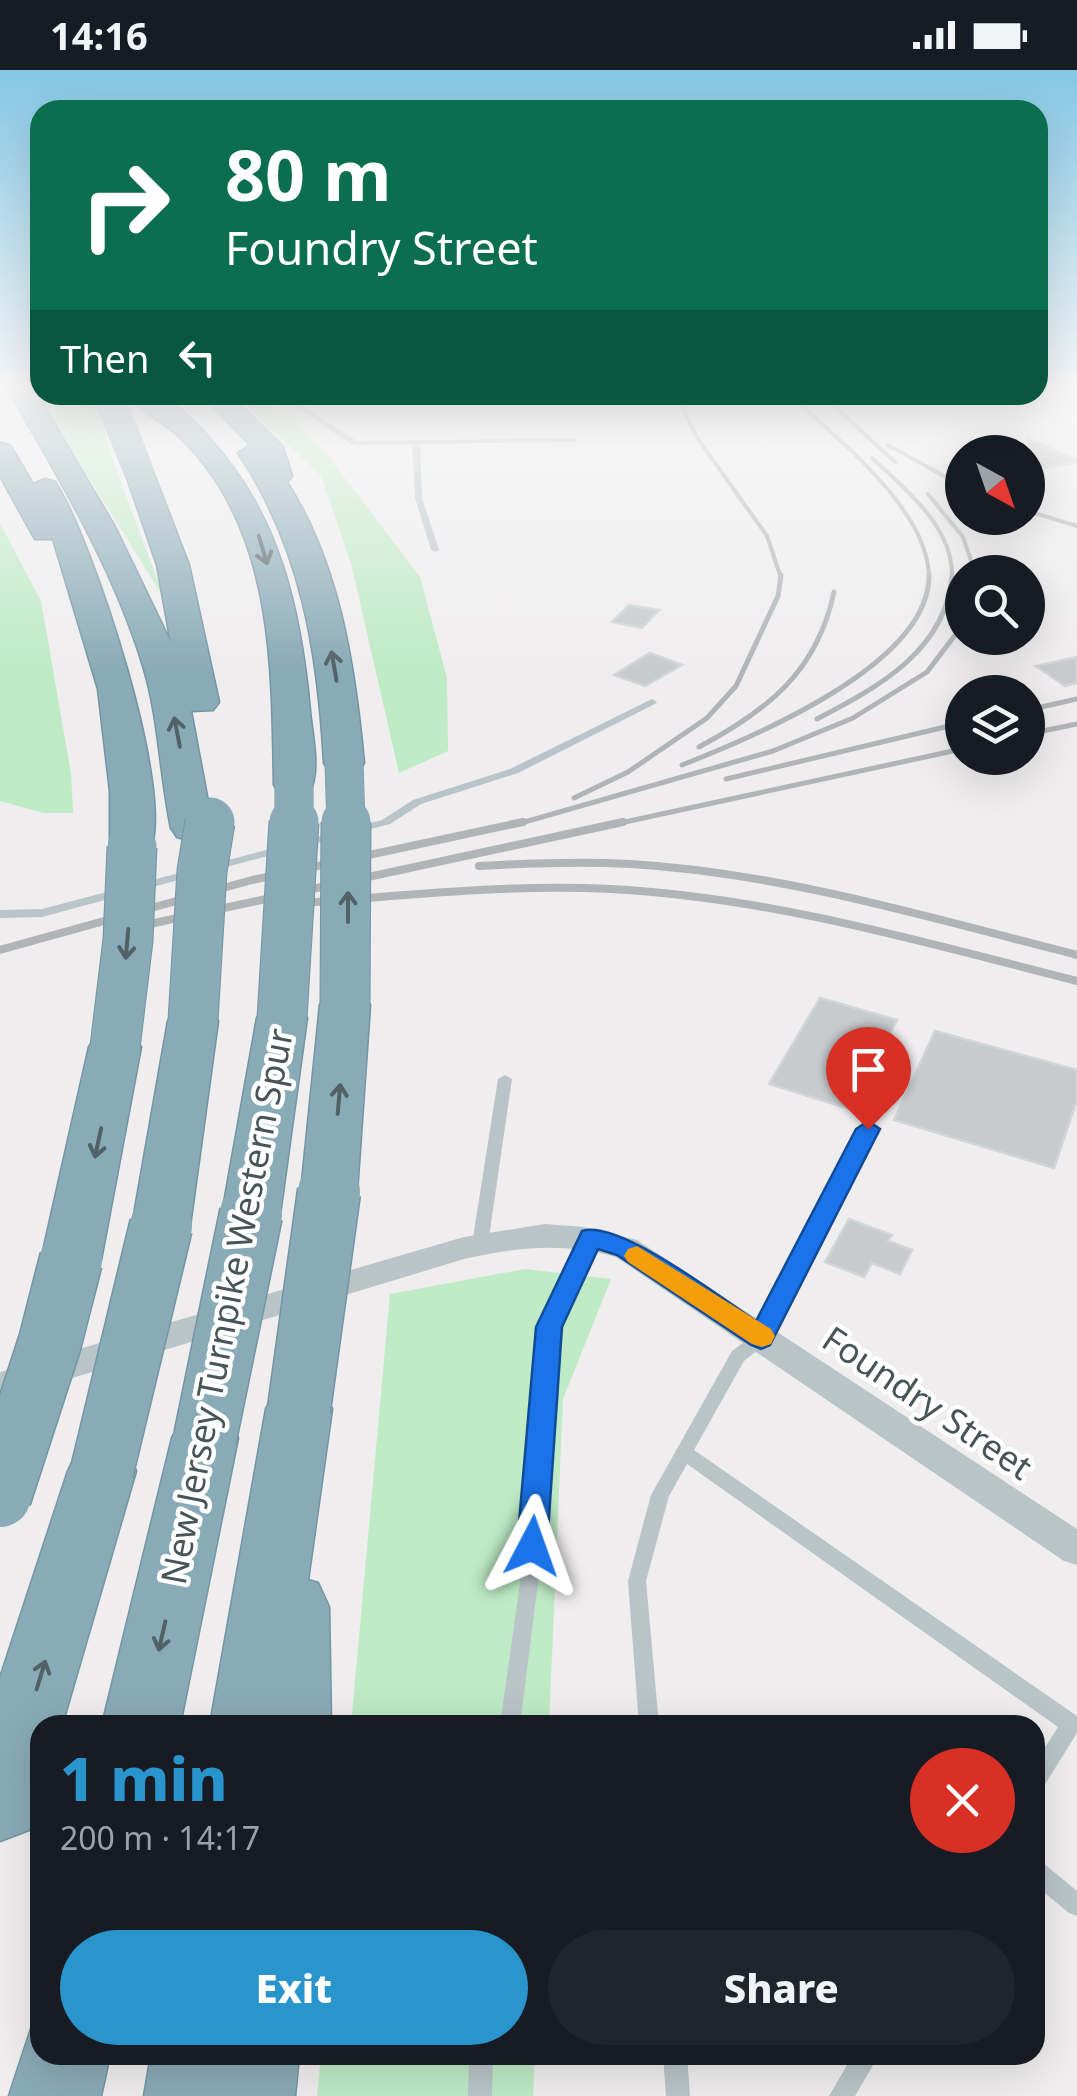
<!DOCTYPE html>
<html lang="en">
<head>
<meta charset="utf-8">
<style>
  :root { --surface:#171b24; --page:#20242c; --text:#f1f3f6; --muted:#9ea1a6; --accent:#2a95cc }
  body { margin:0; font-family:"Noto Sans",sans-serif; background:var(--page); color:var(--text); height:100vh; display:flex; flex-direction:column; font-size:38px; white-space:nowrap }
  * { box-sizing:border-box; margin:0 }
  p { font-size:32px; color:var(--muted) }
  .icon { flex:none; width:55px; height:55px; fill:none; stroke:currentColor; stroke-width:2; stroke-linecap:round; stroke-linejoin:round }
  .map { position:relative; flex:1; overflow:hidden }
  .panel { position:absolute; left:30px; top:1645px; width:1015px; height:350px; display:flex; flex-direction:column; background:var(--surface); border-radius:30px; box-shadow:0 10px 40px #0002 }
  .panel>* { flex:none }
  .banner { position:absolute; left:30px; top:30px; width:1018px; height:305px; border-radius:30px; box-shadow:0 10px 40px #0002; background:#0b6e4f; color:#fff; overflow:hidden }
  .needle { width:65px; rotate:140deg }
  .fabs { position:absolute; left:945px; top:365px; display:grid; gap:20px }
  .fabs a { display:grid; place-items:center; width:100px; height:100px; border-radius:50%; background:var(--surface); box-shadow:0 10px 40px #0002; font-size:50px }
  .pin { position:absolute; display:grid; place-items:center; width:85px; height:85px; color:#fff; margin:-102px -42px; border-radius:50% 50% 50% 0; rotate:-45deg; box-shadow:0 0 10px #0007 }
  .pin .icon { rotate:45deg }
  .me { position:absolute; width:110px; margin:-55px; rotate:4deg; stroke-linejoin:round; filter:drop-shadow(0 0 8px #0008) }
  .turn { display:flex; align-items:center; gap:35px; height:210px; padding:0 30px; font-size:45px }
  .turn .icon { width:130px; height:130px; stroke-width:2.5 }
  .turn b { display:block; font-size:70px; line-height:85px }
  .then { display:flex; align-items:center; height:95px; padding:0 30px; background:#0003; gap:20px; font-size:38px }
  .round { display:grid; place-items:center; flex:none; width:105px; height:105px; border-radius:52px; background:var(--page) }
  .summary { display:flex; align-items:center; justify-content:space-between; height:170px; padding:0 30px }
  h1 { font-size:60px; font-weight:800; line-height:75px; color:var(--accent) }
  .action { display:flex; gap:20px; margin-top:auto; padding:20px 30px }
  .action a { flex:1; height:115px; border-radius:60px; background:var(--accent); color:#fff; font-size:40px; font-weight:800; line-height:115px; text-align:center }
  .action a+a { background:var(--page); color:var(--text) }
  .status { display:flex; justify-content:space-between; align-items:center; height:70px; padding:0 50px; background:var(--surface); direction:ltr }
  .status svg { height:28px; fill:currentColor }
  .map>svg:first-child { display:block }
</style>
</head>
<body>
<div class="status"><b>14:16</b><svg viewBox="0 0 49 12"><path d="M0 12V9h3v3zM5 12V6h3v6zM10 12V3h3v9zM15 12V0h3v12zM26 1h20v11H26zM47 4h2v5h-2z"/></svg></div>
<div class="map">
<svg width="1077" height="2026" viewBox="0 0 1077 2026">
  <rect width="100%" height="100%" fill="#efeded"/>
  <path fill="#beeac5" d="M32 316H40V325H77L97 333 112 388 165 530Z
    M236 325H261L325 382 420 507 447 608 448 681 399 703 351 493 321 406Z
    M0 453 41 531 71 703 73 743H44L0 731Z
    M525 1199 611 1209 563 1329 549 1655H351L390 1224Z
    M321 1985H535L533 2026H317Z"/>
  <path fill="#c7cbce" stroke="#d1d5d8" stroke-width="2.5" d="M1028 368 1077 390V392L1039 399 1028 394Z
    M629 535 659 540 642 558 612 552Z
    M650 583 682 595 645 616 614 605Z
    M1077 587V613L1065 616 1036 596Z
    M820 928 897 950 850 1039 769 1014Z
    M935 961 1077 1000V1030L1054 1098 894 1050Z
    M849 1149 892 1165 888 1171 912 1180 900 1204 872 1193 864 1207 825 1192Z"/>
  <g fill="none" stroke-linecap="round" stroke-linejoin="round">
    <defs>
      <path id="motorway" d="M6 316H32L114 455 171 573 157 495 124 399 128 393H148L152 399 189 495 219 632 213 640 191 641 213 758 207 767 192 771 177 767 171 758C160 706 159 650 144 599 114 498 58 407 6 316Z
        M129 325C138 325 152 323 160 326 179 334 199 356 212 371 280 447 301 541 310 641 312 664 322 705 308 724L294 727 280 724 274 715C272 612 274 492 211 404 202 391 189 375 176 364 161 351 141 341 129 325Z
        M202 325H230L283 377 292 406 287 412C340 496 355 596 364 693L358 701 344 705 330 701 324 693C318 581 301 477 238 383L250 375Z
        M0 373 10 375 33 414 45 409 55 412C90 463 182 737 147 786L132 790 117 786 110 777V721L98 619 53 469H35L31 462 0 406Z
        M345 920 362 924 370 935 357 1122 349 1136 329 1142 309 1136 301 1122 320 935 328 924Z
        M282 932 300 937 307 948 280 1144 271 1159 251 1165 231 1159 222 1144 257 948 264 937Z
        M193 935 211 940 218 951 190 1156 182 1171 161 1177 140 1171 132 1156 168 951 175 940Z
        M115 961 133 965 141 977 101 1190 92 1206 71 1212 50 1206 41 1190 89 977 97 965Z
        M299 1312 322 1320 332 1339 308 1510 318 1513 329 1537 331 1655H210L266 1339 276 1320Z
        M205 1340 228 1349 238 1368 180 1655H102L172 1368 182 1349Z
        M102 1372 126 1381 136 1401 62 1655H40V1732L29 1760 0 1771V1608L68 1401 78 1381Z
        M40 1950V1985H110L101 2026H9L33 1953Z
        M151 1985H299L295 2026H144Z"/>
    </defs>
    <use href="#motorway" stroke="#7495a3" stroke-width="3"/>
    <path fill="#b9c4c8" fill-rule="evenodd" d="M278 325H286L357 371 574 368 578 370 574 372 420 374 422 428 439 480 435 482 431 480 415 428 412 374 352 375Z
      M652 629 657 632 655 634 518 703 421 734 390 754 302 777 296 774 298 772 382 750 413 730 510 699Z
      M282 776 288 779 286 781 42 847 0 848V840L42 839Z
      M505 1005 512 1009 488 1174 485 1178H475L472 1174 498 1009Z
      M868 1054 875 1059 767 1273 744 1291 694 1380 1077 1646V1663L1042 1719 1035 1722V1693L1058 1657 687 1394 669 1426 646 1511 659 1655H639L628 1511 651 1425 732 1281 755 1264 861 1059Z
      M591 1161 596 1163 599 1167 557 1257 538 1513 520 1655H500L520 1513 541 1257 583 1167 586 1163Z
      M1035 1790 1043 1793 1077 1821V1846L1069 1843 1035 1815Z
      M469 1985H493L492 2026H468Z
      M663 1985H687L690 2026H666Z
      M853 1985H879L855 2026H829Z"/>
    <path fill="#b9c4c8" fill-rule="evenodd" d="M545 1154 583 1157 637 1170 1077 1459V1495L1064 1491 616 1187C564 1172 516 1177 464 1189L0 1330V1302L464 1167Z"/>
    <use href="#motorway" fill="#89aab7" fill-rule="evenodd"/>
    <path stroke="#b0b4b7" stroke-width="4" d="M676 325 698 369 767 466 781 508
      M790 325C837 369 929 439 929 508
      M822 325 895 392
      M888 375 962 416
      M872 388C905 419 954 457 952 508
      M928 424 963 467 975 502
      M1028 441 1077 456"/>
    <path stroke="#b0b4b7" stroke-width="5" d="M1028 640 1077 629
      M817 649C877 618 947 580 952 505
      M1028 664 1077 654
      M699 677C768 640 817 602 834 522
      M682 695C752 667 930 595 929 505
      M726 709 962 653
      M574 728 628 702 707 648 736 616 778 526 781 505
      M514 755 773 681 853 648 927 602 962 556
      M611 755 962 679"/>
    <path stroke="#b0b4b7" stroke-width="8" d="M479 796C530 793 580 791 631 794 782 803 931 848 1077 885
      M292 834C397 826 504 814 610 819 769 827 923 872 1077 911
      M122 860 623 752
      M0 880 252 810 523 752"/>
    <defs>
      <path id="motorway-bridge-far3" d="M108 325 138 399"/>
      <path id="motorway-bridge-far2" d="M344 693 346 755
        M294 755V715"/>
      <path id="motorway-bridge-far1" d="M345 935 346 752
        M282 948 294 752
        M193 951 202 801 210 752
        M115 977 128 870 132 777"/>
      <path id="motorway-bridge" d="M299 1339 329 1122
        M205 1368 251 1144
        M102 1401 161 1156
        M0 1426 50 1272 71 1190"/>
    </defs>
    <use href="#motorway-bridge-far3" stroke="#7495a3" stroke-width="30" stroke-linecap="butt"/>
    <use href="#motorway-bridge-far2" stroke="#7495a3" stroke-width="39" stroke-linecap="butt"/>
    <use href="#motorway-bridge-far1" stroke="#7495a3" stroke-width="51" stroke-linecap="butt"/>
    <use href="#motorway-bridge" stroke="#7495a3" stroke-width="65" stroke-linecap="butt"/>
    <use href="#motorway-bridge-far3" stroke="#89aab7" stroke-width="29"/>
    <use href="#motorway-bridge-far2" stroke="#89aab7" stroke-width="38"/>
    <use href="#motorway-bridge-far1" stroke="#89aab7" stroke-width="49"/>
    <use href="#motorway-bridge" stroke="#89aab7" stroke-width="62"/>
  </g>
  <defs><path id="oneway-shaft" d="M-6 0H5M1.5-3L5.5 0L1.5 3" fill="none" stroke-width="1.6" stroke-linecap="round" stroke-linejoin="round" transform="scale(2.5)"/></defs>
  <g stroke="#516166">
    <use href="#oneway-shaft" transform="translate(263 480) rotate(73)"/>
    <use href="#oneway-shaft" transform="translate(334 596) rotate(-100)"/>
    <use href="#oneway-shaft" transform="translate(177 662) rotate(-101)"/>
    <use href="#oneway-shaft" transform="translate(348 837) rotate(-90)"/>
    <use href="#oneway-shaft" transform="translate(127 874) rotate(95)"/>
    <use href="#oneway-shaft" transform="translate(339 1029) rotate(-85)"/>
    <use href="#oneway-shaft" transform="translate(98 1073) rotate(102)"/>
    <use href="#oneway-shaft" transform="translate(162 1566) rotate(103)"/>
    <use href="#oneway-shaft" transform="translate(41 1605) rotate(-73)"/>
  </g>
  <linearGradient id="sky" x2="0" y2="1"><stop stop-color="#85c7e5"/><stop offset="0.53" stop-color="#f8f7f7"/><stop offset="1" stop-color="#f8f7f7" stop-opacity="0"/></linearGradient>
  <rect width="1077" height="600" fill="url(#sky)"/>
  <path fill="#1a73e8" stroke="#114b97" stroke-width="2.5" d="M868 1051 880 1059 770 1275 761 1279 751 1275 617 1185 598 1179 562 1257 547 1476 543 1486 532 1490 521 1486 517 1476 536 1257 582 1161C619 1149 722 1229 756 1251L856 1059Z"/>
  <path fill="#f59e0b" d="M637 1176 771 1259 775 1266 771 1274 762 1277 752 1274 628 1192 624 1186 628 1179Z"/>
  <g text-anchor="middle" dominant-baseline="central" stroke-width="9" stroke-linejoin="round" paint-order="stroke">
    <g font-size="35" fill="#475458" stroke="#fff">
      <text transform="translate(226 1236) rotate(-79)">New Jersey Turnpike Western Spur</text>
      <text transform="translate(928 1332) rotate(34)">Foundry Street</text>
    </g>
  </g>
</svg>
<div class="fabs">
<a><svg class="needle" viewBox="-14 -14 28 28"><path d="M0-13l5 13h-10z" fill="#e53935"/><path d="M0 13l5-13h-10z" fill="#9ea1a6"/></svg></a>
<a><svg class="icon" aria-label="search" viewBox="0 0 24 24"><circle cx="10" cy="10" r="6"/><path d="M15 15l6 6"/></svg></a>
<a><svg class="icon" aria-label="layers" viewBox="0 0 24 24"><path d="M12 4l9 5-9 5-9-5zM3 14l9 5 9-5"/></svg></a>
</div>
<div class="pin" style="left:868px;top:1059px;background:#d93025"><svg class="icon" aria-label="arrive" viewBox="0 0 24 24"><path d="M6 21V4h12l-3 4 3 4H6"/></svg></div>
<svg class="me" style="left:532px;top:1476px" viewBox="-20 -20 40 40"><path d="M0-17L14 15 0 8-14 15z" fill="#1a73e8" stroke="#fff" stroke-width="4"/></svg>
<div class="banner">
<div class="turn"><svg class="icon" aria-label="right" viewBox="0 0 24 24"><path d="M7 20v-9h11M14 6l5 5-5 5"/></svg><div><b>80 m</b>Foundry Street</div></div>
<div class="then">Then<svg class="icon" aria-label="left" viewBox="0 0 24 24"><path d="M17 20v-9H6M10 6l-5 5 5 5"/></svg></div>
</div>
<section class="panel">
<div class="summary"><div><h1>1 min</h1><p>200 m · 14:17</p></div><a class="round" style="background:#d93025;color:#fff"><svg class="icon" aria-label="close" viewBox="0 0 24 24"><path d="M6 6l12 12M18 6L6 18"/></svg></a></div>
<div class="action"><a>Exit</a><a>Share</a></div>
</section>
</div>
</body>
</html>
